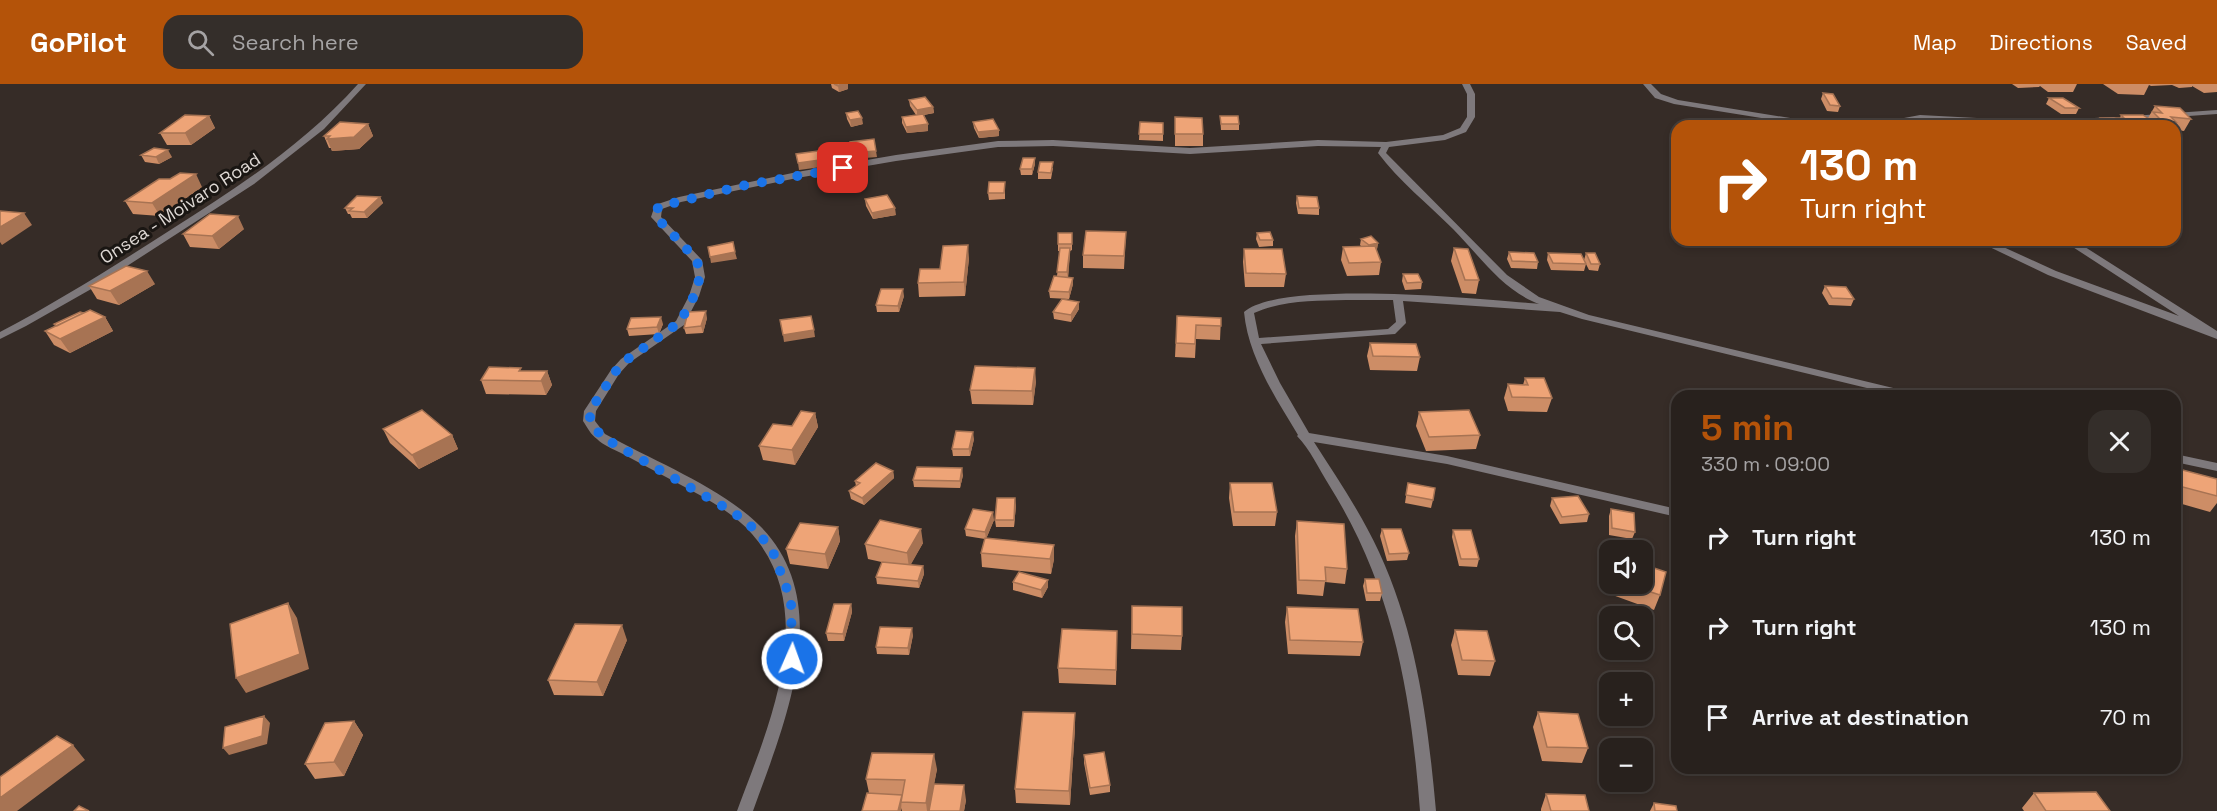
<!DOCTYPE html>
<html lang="en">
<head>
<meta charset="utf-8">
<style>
  :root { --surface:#28211d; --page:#342e2a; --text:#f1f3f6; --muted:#a5a3a4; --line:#443e3b; --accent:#b45309 }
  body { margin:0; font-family:"Space Grotesk",sans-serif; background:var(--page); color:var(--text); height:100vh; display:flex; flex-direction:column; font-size:22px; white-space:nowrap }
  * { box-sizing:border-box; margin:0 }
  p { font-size:20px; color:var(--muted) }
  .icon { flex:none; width:33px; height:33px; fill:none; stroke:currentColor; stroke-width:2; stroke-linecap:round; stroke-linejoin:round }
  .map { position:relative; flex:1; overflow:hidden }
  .drawer { position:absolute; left:1671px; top:306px; width:510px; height:384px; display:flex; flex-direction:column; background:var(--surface); border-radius:18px; box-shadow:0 3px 9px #0003,0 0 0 2px var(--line) }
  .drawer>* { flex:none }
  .banner { position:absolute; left:1671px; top:36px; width:510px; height:126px; border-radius:18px; box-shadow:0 3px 9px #0003,0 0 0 2px var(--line); background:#b45309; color:#fff; overflow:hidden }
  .tools { position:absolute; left:1599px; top:456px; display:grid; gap:12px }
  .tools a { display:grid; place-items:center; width:54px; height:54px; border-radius:12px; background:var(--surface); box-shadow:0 3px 9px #0003,0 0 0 2px var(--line); font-size:30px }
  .pin { position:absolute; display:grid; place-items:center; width:51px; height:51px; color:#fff; margin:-26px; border-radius:12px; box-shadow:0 3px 9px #0006 }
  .me { position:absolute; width:66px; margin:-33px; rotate:2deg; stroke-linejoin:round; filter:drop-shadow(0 0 4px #0008) }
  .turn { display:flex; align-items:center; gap:21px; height:126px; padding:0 30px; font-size:27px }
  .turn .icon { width:78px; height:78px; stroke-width:2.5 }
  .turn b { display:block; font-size:42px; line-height:51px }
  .round { display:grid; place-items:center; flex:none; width:63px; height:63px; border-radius:18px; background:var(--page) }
  .head { display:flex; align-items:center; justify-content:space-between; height:102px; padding:0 30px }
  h1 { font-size:36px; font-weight:600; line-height:45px; color:var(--accent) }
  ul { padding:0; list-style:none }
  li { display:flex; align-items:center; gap:18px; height:90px; padding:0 30px }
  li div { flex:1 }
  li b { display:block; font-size:22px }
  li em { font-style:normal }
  header { display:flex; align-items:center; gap:36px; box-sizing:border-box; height:84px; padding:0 30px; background:var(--accent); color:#fff }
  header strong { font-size:28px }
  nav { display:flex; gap:33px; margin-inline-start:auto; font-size:21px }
  .search { width:420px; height:54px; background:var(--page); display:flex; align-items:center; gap:15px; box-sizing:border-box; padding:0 21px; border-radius:18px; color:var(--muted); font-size:22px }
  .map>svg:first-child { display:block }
</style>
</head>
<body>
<header>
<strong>GoPilot</strong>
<div class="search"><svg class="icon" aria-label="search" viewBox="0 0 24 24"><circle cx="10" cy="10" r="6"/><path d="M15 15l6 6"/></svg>Search here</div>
<nav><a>Map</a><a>Directions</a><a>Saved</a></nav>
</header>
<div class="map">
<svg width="2217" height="727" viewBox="0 0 2217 727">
  <rect width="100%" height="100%" fill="#362c27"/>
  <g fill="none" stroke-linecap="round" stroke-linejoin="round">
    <path fill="#7e797c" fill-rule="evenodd" d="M358 0H366L324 45 254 100 93 204 26 242 0 255V248C59 217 116 181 172 145 240 102 304 60 358 0Z
      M1462 0H1470L1475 10V33L1466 48 1445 56 1389 63 1386 69 1507 191 1539 213 1589 231 1914 309 1920 312H1900L1582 235 1560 228 1403 217 1406 239 1395 250 1261 260 1280 299 1309 349 1447 372 1677 425V433L1447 380 1314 358C1337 394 1361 429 1379 468 1417 550 1428 639 1436 727H1420C1411 609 1393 503 1329 401 1319 385 1310 365 1297 352L1298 351C1275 313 1248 272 1244 228 1280 195 1486 215 1539 220 1503 207 1479 171 1453 145 1428 120 1399 97 1378 69L1381 63 1318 62 1190 70 1053 62 998 63 896 77 797 94 681 118 662 125 661 133 702 176 705 193 699 212 684 241 629 279 619 290 596 327 595 337 605 350C652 376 706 397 748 431 842 508 786 635 753 727H737C768 643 821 529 752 450 734 429 706 414 681 401 661 390 641 380 621 369 613 365 603 361 597 355 591 351 587 343 583 337L584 327 611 286 621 275 676 237 689 212 695 193 692 177 651 133 655 121 679 113 797 88 896 71 998 57 1053 56 1190 64 1318 56 1386 58 1443 51 1460 44 1467 33V10ZM1346 216H1393L1396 238 1388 245 1259 254 1254 229C1283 216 1315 217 1346 216Z
      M1643 0H1651L1661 10 1678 16 1827 40 1831 42H1812L1674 20 1655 14Z
      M2217 26V30L2132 36 2128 34 2132 32Z
      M1920 31 2035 37 2114 33 2118 35 2114 37 2035 41 1920 35 1911 38 1909 42H1901L1904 34Z
      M1975 156H1988L2056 187 2179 232 2062 156H2074L2217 247V255L2048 191Z
      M2175 370 2217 379V387L2175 378Z"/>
  </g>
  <path fill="#cd8d66" d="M831 0H848V5L839 8 832 4Z
    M2012 0H2077L2073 8H2048L2040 2 2039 3 2018 4Z
    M2103 0H2217V8L2204 9 2192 2V3L2179 4 2172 1 2151 2 2149 1 2144 11 2118 10Z
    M1823 9 1840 22 1838 28 1827 27 1821 15Z
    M2049 14 2079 24 2076 30H2061L2046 20Z
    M909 16 933 23 934 29 924 31 928 40V47L907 49 902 39V33L916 31 910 22Z
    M2155 22 2191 35 2184 47 2175 46V42H2096L2101 34H2120L2121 31 2148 34Z
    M846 29 863 40 851 43 847 35Z
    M209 32 215 44 191 61H167L160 49Z
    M1220 32 1239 40V46H1221Z
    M1175 33 1203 50V62H1175Z
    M973 38 999 46V52L979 54 974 44Z
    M1140 38 1163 39V57L1139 56Z
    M368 40 373 52 359 65 332 67 331 64H329L324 52Z
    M141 71 172 73 159 80 145 78Z
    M1035 74V80L1032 91H1021L1020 85Z
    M1053 84 1051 95H1038V88Z
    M1005 98V115L989 116 988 109Z
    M202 103 160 132 133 130 125 117Z
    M1297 112 1319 124V131L1298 130 1296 119Z
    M380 113 383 119 367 134H352L350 130H348L345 124Z
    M865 115 896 131 873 135 866 122Z
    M244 145 219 165 190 163 183 150Z
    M1126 148 1124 185 1083 184V171Z
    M1072 149V166L1070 167 1068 193 1073 200 1069 215 1050 214 1049 207 1057 192 1060 167H1058V160Z
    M1257 149 1273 156V162L1259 163 1256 155Z
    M1361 155 1378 159 1377 165 1376 166 1381 178 1379 191 1347 192 1341 176 1343 163H1362L1360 161Z
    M1946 156H1971L1968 161 1955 163Z
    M1454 164 1479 196 1476 210 1462 209 1451 177Z
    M1244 165 1286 190 1284 203H1245L1243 178Z
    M1509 168 1538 178 1537 185 1511 184 1507 175Z
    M1548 169 1586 180 1584 187 1551 186 1547 176Z
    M1586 169 1600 180 1598 187 1589 186 1584 176Z
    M969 174 965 212 919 213 918 199Z
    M1403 190 1422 198 1421 205 1405 206 1402 197Z
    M155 200 119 221 97 215 89 202Z
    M1825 202 1854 215 1851 222 1829 221 1822 209Z
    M904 212 899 228H877L876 221Z
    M1079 225 1071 238 1054 235 1053 228Z
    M83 229 105 233 113 247 70 269 54 261 45 247 55 242 54 240Z
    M1177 232 1221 234 1220 256 1196 255 1195 274 1175 273Z
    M707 234 703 249 686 250 684 244Z
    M663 240 659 250 629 252 627 245Z
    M1370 259 1420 273 1417 287 1370 286 1367 272Z
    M522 287H547L552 301 546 311 486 310 481 296Z
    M1525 294 1552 314 1547 328 1508 327 1504 314 1508 300 1523 301Z
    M1036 297 1033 321 972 320 970 306Z
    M1419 328 1480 351 1476 365 1426 367 1416 342Z
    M815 329 818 343 795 381 763 376 759 362Z
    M383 345 452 351 458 365 419 385 390 359Z
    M974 355 970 372H953L952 365Z
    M2175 384 2217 395V419L2210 428 2175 418Z
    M893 387 894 394 864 421 851 415 849 407 856 402 855 397Z
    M963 391 960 404 914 403 913 396Z
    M1230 399 1277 428 1275 442H1233L1229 414Z
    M1408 399 1433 416 1431 424 1405 419Z
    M1552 414 1589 430 1587 438 1560 440 1550 422Z
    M1016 421 1014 443H996L995 436Z
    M1611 425 1635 448 1632 455 1609 451V432Z
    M994 436 986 455 1054 461V475L1051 490 982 483 981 469 985 455 966 452 965 445Z
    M1297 437 1347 485 1345 500 1325 498 1323 512 1297 510 1295 452Z
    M838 443 840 457 828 485 790 480 786 465Z
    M1382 445 1409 469 1407 476 1387 477 1380 452Z
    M1453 446 1479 475 1477 483 1459 482 1452 453Z
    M923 459 910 481 923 482 924 490 919 504 877 500 876 493 886 479 868 475 865 460Z
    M1365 495 1382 509 1380 517H1366L1363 502Z
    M1013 498 1048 503 1042 514 1013 506Z
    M1610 500H1642L1660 511 1654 526 1607 509Z
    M851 520 852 528 844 557H828L826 549Z
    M1132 522 1182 552 1181 566 1131 565Z
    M1287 523 1363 558 1360 572 1288 570 1285 538Z
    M1455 546 1495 577 1490 592 1458 591 1451 561Z
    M1117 547 1116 601 1059 599 1058 584Z
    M913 551 909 571 877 570 876 563Z
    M627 556 603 612 554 611 548 596Z
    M1538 628 1588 664 1582 679 1542 677 1533 643Z
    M1075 629V644L1070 721 1016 719 1015 705Z
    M354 637 363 651 344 692 315 695 305 680Z
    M1084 671 1110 701V708L1090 711 1084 679Z
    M937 685 934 700 966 716 964 727H902V724L901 727H862L869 709 866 695Z
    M2034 709 2110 727H2024L2022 724Z
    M1546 710 1589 727H1541V725Z
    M1654 719 1677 727H1650Z"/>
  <path fill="#a77353" d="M845 0H848V5L839 8 838 2Z
    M933 23 934 29 917 32V26Z
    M209 32 215 44 191 61 185 49Z
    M862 34 863 40 851 43 850 36Z
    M368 40 373 52 359 65 332 67 327 55Z
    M928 40V47L907 49 906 43Z
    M999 46V52L979 54 978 48Z
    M168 66 172 73 159 80 156 73Z
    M876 67 877 73 853 75 852 69Z
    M1035 74V80L1032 91V85Z
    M820 76 821 83 799 86 798 79Z
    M196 90 202 103 160 132 152 119Z
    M380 113 383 119 367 134 364 128Z
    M895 124 896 131 873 135 872 129Z
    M24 129 32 141 2 161 0 158V143Z
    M238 132 244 145 219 165 212 152Z
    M1378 159 1377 165 1368 168 1369 161Z
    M968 161 969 174 965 212 964 198Z
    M1070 164V171L1068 195 1067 188Z
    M735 168 737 175 711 179 710 173Z
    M147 187 155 200 119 221 110 207Z
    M1073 194V200L1069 215V208Z
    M903 205 904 212 899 228 898 222Z
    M1079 218V225L1071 238V231Z
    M706 227 707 234 703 249 701 242Z
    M105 233 113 247 70 269 60 255Z
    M661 233 663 240 659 250 657 243Z
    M814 246 815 253 784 258 783 251Z
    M1035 284 1036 297 1033 321 1032 307Z
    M547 287 552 301 546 311 541 297Z
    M815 329 818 343 795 381 792 366Z
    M973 348 974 355 970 372 969 365Z
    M452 351 458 365 419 385 412 371Z
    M962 384 963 391 960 404V397Z
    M893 387 894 394 864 421 862 414Z
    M1015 414 1016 421 1014 443V436Z
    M993 428 994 436 986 455 985 448Z
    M838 443 840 457 828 485 825 470Z
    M921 445 923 459 909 484 907 469Z
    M1054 461V475L1051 490 1050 475Z
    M923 482 924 490 919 504 918 497Z
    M1048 496V503L1042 514 1041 506Z
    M288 519 297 534 309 585 246 609 236 594Z
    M851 520 852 528 844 557 843 550Z
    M622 541 627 556 603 612 597 598Z
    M912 544 913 551 909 571 908 564Z
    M1075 629V644L1070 721 1069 707Z
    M264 632 270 639 267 660 229 671 223 664Z
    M354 637 363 651 344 692 334 678Z
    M73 661 85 676 17 727H0V714Z
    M934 670 937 685 929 727H927L926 719Z
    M964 701 966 716 964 727H960Z
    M902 711 901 727H898Z"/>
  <path fill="#eea477" stroke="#a77353" stroke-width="1.5" d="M834 0H845L838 2Z
    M1823 9 1833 10 1840 22 1830 21Z
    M925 13 933 23 917 26 909 16Z
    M2049 14H2063L2079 24H2065Z
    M2155 22 2180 24 2191 35 2171 33 2176 38 2162 37 2153 28 2162 29Z
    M858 27 862 34 850 36 846 29Z
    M923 30 928 40 906 43 902 33Z
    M185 31 209 32 185 49H160Z
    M2121 31H2143L2158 41H2112L2101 34H2124Z
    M1220 32H1238L1239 40H1221Z
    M1175 33 1202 34 1203 50H1175Z
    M993 35 999 46 978 48 973 38Z
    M340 38 368 40 354 53 327 55 330 52H324Z
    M1140 38 1163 39V50H1139Z
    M874 55 876 67 852 69 850 58Z
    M154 64 168 66 156 73 141 71Z
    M818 67 820 76 798 79 796 70Z
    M1023 74H1035L1032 85H1020Z
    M1040 78H1053L1051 89 1038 88Z
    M180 89 196 90 152 119 125 117 159 95H170Z
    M989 98H1005L1004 109H988Z
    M887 111 895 124 872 129 865 115Z
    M357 112 380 113 364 128 349 127 353 124H345Z
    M1297 112 1317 113 1319 124H1299Z
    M0 127 24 129 0 143Z
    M210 130 238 132 212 152 183 150Z
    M1086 147 1126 148 1124 172 1083 171Z
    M1270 148 1273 156H1260L1257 149Z
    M1058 149H1072V160H1058Z
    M1371 152 1378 159 1369 161 1361 155Z
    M733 158 735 168 710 173 708 163Z
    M968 161 964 198 918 199 920 185H940L943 162Z
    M1375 162 1381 178 1349 179 1343 163Z
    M1060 164H1070L1067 188H1057Z
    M1454 164 1468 165 1479 196H1465Z
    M1244 165H1282L1286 190 1246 189Z
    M1509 168 1534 169 1538 178 1512 177Z
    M1548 169 1581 170 1586 180 1553 179Z
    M1586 169H1595L1600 180H1591Z
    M126 182 147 187 110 207 89 202Z
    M1403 190H1418L1422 198 1407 199Z
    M1054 192 1073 194 1069 208 1049 207Z
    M1825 202 1846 203 1854 215 1832 214Z
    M881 205H903L898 222 876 221Z
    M1062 215 1079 218 1071 231 1053 228Z
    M90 226 105 233 60 255 45 247Z
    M706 227 701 242 684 244 688 228Z
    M80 228 83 229 57 242 54 240Z
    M811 232 814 246 783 251 780 236Z
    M1177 232 1221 234V242L1196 241 1195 260 1176 259Z
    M661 233 657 243 627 245 631 234Z
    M1370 259 1416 260 1420 273 1373 272Z
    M975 282 1035 284 1032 307 970 306Z
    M489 283 521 284 519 287H547L541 297 481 296Z
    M1525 294H1544L1552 314 1512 313 1508 300 1528 301Z
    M422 326 452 351 412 371 383 345Z
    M1469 326 1480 351 1429 353 1419 328Z
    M801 327 815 329 792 366 759 362 773 340 792 342Z
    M956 347 973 348 969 365H952Z
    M876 379 893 387 862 414 849 407 860 399 855 397Z
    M917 383 962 384 960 397 913 396Z
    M2175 384 2217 395V412L2175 401Z
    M1230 399H1272L1277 428H1234Z
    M1408 399 1435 404 1433 416 1406 411Z
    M1578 412 1589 430 1562 433 1552 414Z
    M997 414H1015L1014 436H995Z
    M973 425 993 428 985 448 965 445Z
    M1611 425 1634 429 1635 448 1612 444Z
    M880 436 921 445 907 469 865 460Z
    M1297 437 1344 440 1347 485 1325 483 1326 497 1299 496Z
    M800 439 838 443 825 470 786 465Z
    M1382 445H1401L1409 469 1389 470Z
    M1453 446H1471L1479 475H1461Z
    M985 454 1054 461 1050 475 981 469Z
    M882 478 923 482 918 497 876 493Z
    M1642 480 1666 488 1660 511 1626 500H1642Z
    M1019 488 1048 496 1041 506 1013 498Z
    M1365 495H1379L1382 509H1367Z
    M288 519 300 570 236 594 230 540Z
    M834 520H851L843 550 826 549Z
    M1132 522 1182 523V552L1132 550Z
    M1287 523 1358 525 1363 558 1290 556Z
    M575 540 622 541 597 598 548 596Z
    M880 543 912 544 908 564 876 563Z
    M1062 545 1117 547 1116 586 1058 584Z
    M1455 546 1487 547 1495 577 1462 576Z
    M1023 628 1075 629 1069 707 1015 705Z
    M1538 628 1578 630 1588 664 1547 663Z
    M264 632 262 652 223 664 225 643Z
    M354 637 334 678 305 680 325 639Z
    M57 652 73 661 0 714V693Z
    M1104 668 1110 701 1090 704 1084 671Z
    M872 669 934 670 926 719 901 718 905 696 866 695Z
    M934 700 964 701 960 727H929Z
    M2096 708 2110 727H2046L2034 709Z
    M867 709 902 711 898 727H862Z
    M1546 710 1585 711 1589 727H1551Z
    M1654 719 1676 722 1677 727H1655Z
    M79 722 89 727H74Z"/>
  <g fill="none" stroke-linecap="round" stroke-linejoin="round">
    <path stroke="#1a73e8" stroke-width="10" stroke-dasharray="0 18" d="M792 575 791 516 773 468 757 447 733 428 602 353 590 337V327L615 288 625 277 680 238 694 212 700 193 697 176 656 133 658 123 741 102 843 84"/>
  </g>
  <g text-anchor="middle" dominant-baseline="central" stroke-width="6" stroke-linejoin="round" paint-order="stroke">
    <g font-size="18" fill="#ded8d4" stroke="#1a1613">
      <text transform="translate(180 124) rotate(-33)">Onsea - Moivaro Road</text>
    </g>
  </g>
</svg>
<div class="tools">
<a><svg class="icon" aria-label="sound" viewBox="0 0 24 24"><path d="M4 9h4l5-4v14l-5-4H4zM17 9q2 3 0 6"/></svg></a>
<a><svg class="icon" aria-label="search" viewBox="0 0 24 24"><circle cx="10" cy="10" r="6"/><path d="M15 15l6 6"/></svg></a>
<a>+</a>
<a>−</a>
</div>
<div class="pin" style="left:843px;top:84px;background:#d93025"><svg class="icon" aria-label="arrive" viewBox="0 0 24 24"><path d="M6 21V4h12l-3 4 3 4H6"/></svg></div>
<svg class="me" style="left:792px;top:575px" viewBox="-20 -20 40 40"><circle r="17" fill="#1a73e8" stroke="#fff" stroke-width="3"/><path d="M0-11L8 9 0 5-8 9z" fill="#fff"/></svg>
<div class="banner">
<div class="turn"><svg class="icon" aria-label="right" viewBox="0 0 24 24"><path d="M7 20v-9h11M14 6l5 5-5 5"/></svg><div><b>130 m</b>Turn right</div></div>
</div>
<section class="drawer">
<div class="head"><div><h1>5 min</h1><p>330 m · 09:00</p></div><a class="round"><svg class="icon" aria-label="close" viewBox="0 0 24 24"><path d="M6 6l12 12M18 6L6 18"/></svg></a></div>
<ul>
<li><svg class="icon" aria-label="right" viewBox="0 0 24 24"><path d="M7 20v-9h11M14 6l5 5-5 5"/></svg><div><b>Turn right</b></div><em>130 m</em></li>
<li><svg class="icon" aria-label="right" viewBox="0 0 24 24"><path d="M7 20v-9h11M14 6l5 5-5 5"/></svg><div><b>Turn right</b></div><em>130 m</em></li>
<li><svg class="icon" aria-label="arrive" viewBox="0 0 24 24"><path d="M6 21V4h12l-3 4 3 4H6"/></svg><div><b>Arrive at destination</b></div><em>70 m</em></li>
</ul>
</section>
</div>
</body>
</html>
